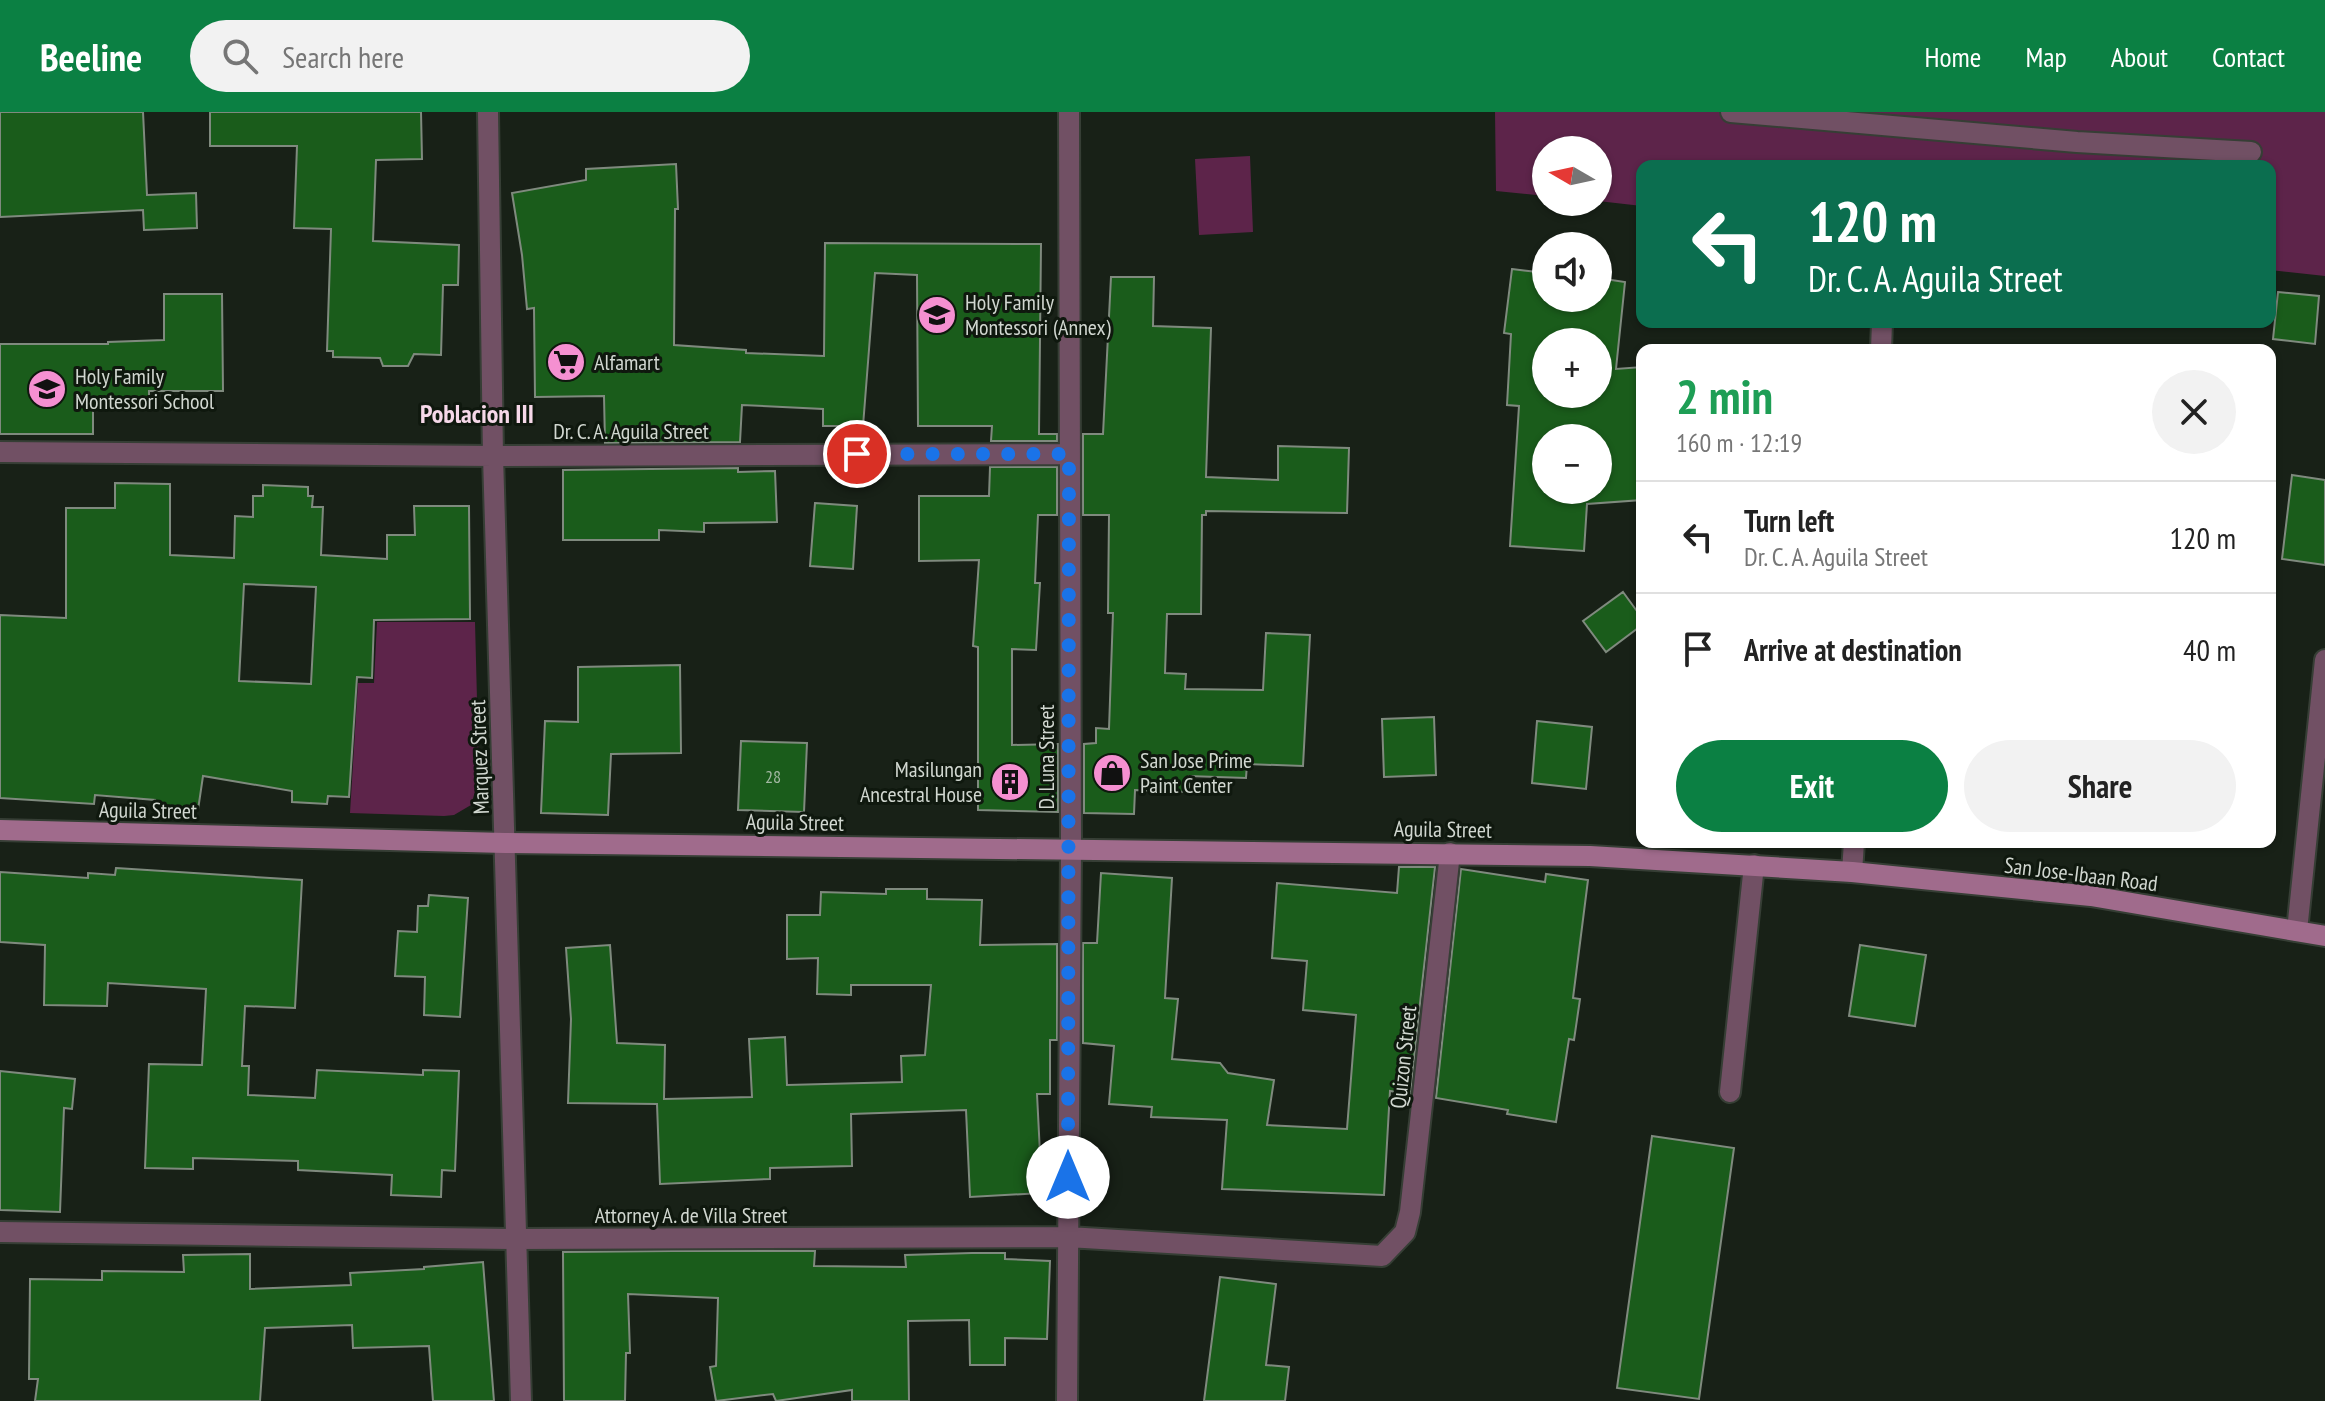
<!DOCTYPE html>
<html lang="en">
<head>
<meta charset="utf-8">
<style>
  :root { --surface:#fff; --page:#f2f2f2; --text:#222; --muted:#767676; --line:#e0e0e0; --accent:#0b8043 }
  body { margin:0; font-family:"PT Sans Narrow",sans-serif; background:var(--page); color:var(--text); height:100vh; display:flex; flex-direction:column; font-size:30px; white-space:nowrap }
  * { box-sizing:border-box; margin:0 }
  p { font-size:26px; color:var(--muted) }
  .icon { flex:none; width:44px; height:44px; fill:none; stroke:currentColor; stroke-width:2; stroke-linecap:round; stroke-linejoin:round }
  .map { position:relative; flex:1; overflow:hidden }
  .sheet { position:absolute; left:1636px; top:232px; width:640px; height:504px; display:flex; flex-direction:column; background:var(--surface); border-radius:16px; box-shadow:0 2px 6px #0004 }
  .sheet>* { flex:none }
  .hud { position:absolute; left:1636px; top:48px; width:640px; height:168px; border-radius:16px; box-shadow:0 2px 6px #0004; background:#0b6e4f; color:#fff; overflow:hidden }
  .needle { width:52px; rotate:279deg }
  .fabs { position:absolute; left:1532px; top:24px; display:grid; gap:16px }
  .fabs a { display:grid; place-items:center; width:80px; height:80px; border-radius:50%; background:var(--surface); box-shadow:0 2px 6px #0004; font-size:40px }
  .pin { position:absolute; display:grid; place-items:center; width:68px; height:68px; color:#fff; margin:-34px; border:4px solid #fff; border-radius:50%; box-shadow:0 2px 8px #0007 }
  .me { position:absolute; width:88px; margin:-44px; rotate:0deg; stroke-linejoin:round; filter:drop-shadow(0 0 6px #0008) }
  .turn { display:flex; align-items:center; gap:28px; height:168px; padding:0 40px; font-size:36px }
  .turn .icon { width:104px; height:104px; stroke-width:2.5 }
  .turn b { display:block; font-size:56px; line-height:68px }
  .round { display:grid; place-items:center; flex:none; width:84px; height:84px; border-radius:42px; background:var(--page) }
  .headline { display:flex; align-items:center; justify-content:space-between; height:136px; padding:0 40px }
  h1 { font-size:48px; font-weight:700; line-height:60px; color:#1e9e55 }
  .cta { display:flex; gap:16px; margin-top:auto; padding:16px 40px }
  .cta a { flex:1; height:92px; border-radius:48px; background:var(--accent); color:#fff; font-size:32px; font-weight:700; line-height:92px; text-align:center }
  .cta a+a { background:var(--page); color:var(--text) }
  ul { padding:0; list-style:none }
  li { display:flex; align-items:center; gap:24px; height:112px; padding:0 40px; border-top:2px solid var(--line) }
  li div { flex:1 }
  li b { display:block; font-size:30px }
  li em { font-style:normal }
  header { display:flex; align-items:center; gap:48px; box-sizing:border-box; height:112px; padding:0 40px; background:var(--accent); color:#fff }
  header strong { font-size:38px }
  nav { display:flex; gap:44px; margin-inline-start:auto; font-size:28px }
  .search { width:560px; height:72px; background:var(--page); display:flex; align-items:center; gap:20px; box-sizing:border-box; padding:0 28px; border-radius:44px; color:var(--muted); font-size:30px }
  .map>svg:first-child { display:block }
</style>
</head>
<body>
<header>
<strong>Beeline</strong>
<div class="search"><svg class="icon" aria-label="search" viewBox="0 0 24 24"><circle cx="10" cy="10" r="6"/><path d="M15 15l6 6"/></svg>Search here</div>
<nav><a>Home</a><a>Map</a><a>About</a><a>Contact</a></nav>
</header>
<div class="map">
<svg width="2325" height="1289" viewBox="0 0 2325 1289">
  <rect width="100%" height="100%" fill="#182117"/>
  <path fill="#5d244a" d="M1495 0H2325V164L2270 158V54H1642V94L1598 89V38H1546V84L1496 79Z
    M1250 44 1253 120 1199 123 1195 47Z
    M377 510H475L479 666 471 693 454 703 444 704 350 701 358 571H374Z"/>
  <path fill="#1a5c1b" stroke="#7f8a7e" stroke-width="2" fill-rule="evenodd" d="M0 0H143L147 83 196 81 197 116 144 118 143 98 0 105Z
    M210 0H421L422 47 376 48 373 129 459 133 458 173H443L441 243 414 242 408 254H383L380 246 333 245V239H327L331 117 294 116 297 34H210Z
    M676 52 678 97H675L674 233 746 238V241L824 244 825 131 1041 132 1039 322H1057V329H991L992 314H918L917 163 875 161 863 314H823V297L742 293 740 330 605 331 604 284 535 285 534 196 527 197 522 143 512 81 586 68V57Z
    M1512 157 1546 161V186H1598V166L1625 170 1616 257 1642 255V291H1638L1642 388 1587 392 1584 439 1510 434 1519 294 1507 293 1511 222 1504 221ZM1546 230H1598V282H1546ZM1546 326H1598V378H1546Z
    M1111 165H1154L1153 214 1211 216 1206 365 1278 368V334L1349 336 1347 401 1206 399V403H1202L1201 502H1167L1165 561 1186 562 1185 577 1263 578 1266 521 1310 523 1303 654 1247 652 1246 666 1189 664V680L1135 678 1134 702 1084 701V632L1096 631V616L1109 617 1113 501H1108L1109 403H1083V322H1103Z
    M2278 180 2319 184 2315 232 2273 227Z
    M164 182H222L223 279H149V294L93 295V322H0V232H108V230L164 228Z
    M990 355H1057V403H1038L1035 471H1040L1036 538 1012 537V633L1058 632V700L978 698V535L973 534 979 448 919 449V384H989Z
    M738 356V360L775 359 777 410 704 411V420L659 418V428H563V358Z
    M2292 363 2325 368V453L2282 447Z
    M115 371 170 372V443L234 446 235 404 253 405V384H263V373L308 375V384H313L312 395H323L321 443 387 447V423H415L414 394H469L470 507 374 508 372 566 357 565 349 685 328 684 327 692 292 690V679L203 664 198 698 154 693 155 688 95 683 94 692 0 686V503L66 506V396H115ZM244 472 316 475 311 572 239 569Z
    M815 391 857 394 853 457 810 454Z
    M1623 480 1642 506V513L1606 540 1583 509Z
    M680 553 681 641 611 642 608 703 541 701 545 609 578 610V555Z
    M1434 605 1436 663 1384 665 1382 607Z
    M1537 609 1592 615 1586 677 1532 671Z
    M741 629 807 631 804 700 738 698Z
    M1399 755H1435L1410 982 1390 979 1384 1083 1222 1077 1227 1008 1151 1005 1152 995 1109 992 1114 934 1083 931V831H1097L1101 761 1172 766 1165 886 1178 887 1172 947 1220 951 1228 961 1274 968 1267 1013 1347 1017 1356 903 1303 898 1307 849 1272 846 1277 771 1397 781Z
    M116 756 302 768 295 896 245 894 242 954H249L248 983 315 986 317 958 423 963V958L459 959 455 1059 442 1058 441 1085 391 1083 392 1063 298 1058V1049L193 1046V1057L145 1056 149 952 202 953 206 877 108 871 107 894 44 893 45 833 0 830V760L88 766V761L115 763Z
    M1461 757 1545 770 1546 762 1588 768 1573 886 1580 887 1574 928 1569 927 1556 1010 1507 1002 1508 998 1436 986Z
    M886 777H927V787L982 788 980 833 1057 832V928H1050V982H1037L1042 1081 970 1085 966 998 851 1002 852 1054 770 1056V1067L660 1072 657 992 568 991 571 907 566 836 610 833 617 931 665 933 664 987 752 985 749 927 785 925 787 973 902 970 901 944 925 943 931 873H851V883L817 882 818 846 787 847V803H820L821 780 886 782Z
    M429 783 468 786 460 905 424 903 425 865 395 864 398 819 417 820 418 794H428Z
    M1860 833 1926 843 1915 914 1849 904Z
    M0 959 75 967 72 997 64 996 60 1100 0 1098Z
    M1652 1024 1734 1036 1699 1287 1617 1276Z
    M673 1139H815L814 1154 906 1155 905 1143 972 1141H1005V1147L1050 1149 1047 1227 1005 1226V1253H970L969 1208 908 1209 909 1289H852V1278L776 1289 773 1282 716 1289 710 1255 716 1254 718 1186 628 1182 630 1241H626L625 1289H564L563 1140Z
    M250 1142V1177L351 1173 350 1161 424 1157V1155L483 1150 494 1289H433L429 1234 353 1236 352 1213 265 1216 260 1289H35L38 1267H29L30 1167 102 1168V1159L184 1160 183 1143Z
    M1220 1165 1276 1172 1266 1253 1289 1255 1285 1289H1204Z"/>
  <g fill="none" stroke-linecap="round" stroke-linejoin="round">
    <defs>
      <path id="lane" d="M1730 980 1754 753"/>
      <path id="street" d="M488 0 493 344 521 1289
        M1731 0 2077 30 2251 40
        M1881 238 1882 210
        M0 340 493 344 1069 342
        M1852 760 1854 730
        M2297 819 2325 548
        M0 1120 516 1127 1068 1125 1382 1144 1405 1120 1410 1100 1450 741
        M1067 1289 1071 737 1069 0"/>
      <path id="secondary" d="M0 718 505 731 1590 744 1852 760 2091 784 2325 824"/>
    </defs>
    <use href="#lane" stroke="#363e35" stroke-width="24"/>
    <use href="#street" stroke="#363e35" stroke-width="24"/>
    <use href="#secondary" stroke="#363e35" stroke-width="24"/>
    <use href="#lane" stroke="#715064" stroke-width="20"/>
    <use href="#street" stroke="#715064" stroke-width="20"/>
    <use href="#secondary" stroke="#a06b8c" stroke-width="20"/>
  </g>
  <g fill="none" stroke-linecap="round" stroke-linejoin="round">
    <path stroke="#1a73e8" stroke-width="14" stroke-dasharray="0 25.2" d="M857 342H1069L1068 1065"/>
  </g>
  <defs>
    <symbol id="school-disc" viewBox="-11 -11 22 22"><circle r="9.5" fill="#f590d1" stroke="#0f180e"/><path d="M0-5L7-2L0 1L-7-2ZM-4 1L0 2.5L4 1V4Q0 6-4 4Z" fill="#111"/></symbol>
    <symbol id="supermarket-disc" viewBox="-11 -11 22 22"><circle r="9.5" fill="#f590d1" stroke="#0f180e"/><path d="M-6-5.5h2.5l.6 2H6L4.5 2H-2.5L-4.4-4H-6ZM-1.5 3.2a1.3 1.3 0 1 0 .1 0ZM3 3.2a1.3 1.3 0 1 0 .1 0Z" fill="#111"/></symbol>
    <symbol id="shop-disc" viewBox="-11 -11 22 22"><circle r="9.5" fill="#f590d1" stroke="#0f180e"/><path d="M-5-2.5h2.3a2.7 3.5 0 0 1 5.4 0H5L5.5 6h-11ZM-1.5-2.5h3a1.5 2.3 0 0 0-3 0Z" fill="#111"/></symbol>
    <symbol id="building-disc" viewBox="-11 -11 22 22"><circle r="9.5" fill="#f590d1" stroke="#0f180e"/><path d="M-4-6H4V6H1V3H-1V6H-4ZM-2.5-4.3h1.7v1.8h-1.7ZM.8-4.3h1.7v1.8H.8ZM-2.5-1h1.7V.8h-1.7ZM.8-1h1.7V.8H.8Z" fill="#111"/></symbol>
  </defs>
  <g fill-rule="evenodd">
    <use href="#school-disc" x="915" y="181" width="44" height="44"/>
    <use href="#supermarket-disc" x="544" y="228" width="44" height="44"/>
    <use href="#school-disc" x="25" y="255" width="44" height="44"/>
    <use href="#shop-disc" x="1090" y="639" width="44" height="44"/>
    <use href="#building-disc" x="988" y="648" width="44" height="44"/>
  </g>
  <g text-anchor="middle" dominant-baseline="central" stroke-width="6" stroke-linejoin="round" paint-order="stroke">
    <g font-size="18" fill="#a3b8a3">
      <text x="773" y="664">28</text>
    </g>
    <g font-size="22" fill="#d1d7d0" stroke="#0f180e" text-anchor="start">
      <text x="965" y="190">Holy Family<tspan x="965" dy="25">Montessori (Annex)</tspan></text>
      <text x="594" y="250">Alfamart</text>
      <text x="75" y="264">Holy Family<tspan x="75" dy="25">Montessori School</tspan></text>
      <text x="1140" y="648">San Jose Prime<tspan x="1140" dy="25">Paint Center</tspan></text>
      <text x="982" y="657" text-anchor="end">Masilungan<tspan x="982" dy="25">Ancestral House</tspan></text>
    </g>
    <g font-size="22" fill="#d1d7d0" stroke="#0f180e">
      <text x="631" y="319">Dr. C. A. Aguila Street</text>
      <text transform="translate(479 645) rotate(-92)">Marquez Street</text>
      <text transform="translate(1046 645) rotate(-90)">D. Luna Street</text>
      <text transform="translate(148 698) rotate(1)">Aguila Street</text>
      <text transform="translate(795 710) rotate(1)">Aguila Street</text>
      <text transform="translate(1443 717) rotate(1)">Aguila Street</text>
      <text transform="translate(2081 762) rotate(7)">San Jose-Ibaan Road</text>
      <text transform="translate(1403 945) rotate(-84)">Quizon Street</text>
      <text x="691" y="1103">Attorney A. de Villa Street</text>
    </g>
    <g font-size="26" font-weight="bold" fill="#f6d8e9" stroke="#0f180e">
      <text x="477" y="301">Poblacion III</text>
    </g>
  </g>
</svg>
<div class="fabs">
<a><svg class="needle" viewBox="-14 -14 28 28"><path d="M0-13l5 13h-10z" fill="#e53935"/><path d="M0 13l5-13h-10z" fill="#767676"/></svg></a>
<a><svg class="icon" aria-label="sound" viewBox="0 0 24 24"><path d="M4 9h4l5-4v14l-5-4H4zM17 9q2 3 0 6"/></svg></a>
<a>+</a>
<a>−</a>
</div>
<div class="pin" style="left:857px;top:342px;background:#d93025"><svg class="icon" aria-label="arrive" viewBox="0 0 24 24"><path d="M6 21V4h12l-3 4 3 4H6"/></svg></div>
<svg class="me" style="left:1068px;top:1065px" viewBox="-20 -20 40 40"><circle r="19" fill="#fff"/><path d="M0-13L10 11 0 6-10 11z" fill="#1a73e8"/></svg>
<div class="hud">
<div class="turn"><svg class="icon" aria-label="left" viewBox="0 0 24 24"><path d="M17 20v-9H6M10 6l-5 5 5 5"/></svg><div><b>120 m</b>Dr. C. A. Aguila Street</div></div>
</div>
<section class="sheet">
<div class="headline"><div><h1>2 min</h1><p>160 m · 12:19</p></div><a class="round"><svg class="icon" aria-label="close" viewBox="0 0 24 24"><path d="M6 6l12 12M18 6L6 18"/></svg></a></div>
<ul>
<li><svg class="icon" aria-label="left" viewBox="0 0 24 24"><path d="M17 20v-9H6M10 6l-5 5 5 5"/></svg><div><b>Turn left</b><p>Dr. C. A. Aguila Street</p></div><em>120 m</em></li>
<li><svg class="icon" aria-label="arrive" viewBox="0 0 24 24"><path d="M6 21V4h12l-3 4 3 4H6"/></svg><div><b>Arrive at destination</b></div><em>40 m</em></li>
</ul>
<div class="cta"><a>Exit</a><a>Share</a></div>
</section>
</div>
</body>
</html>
